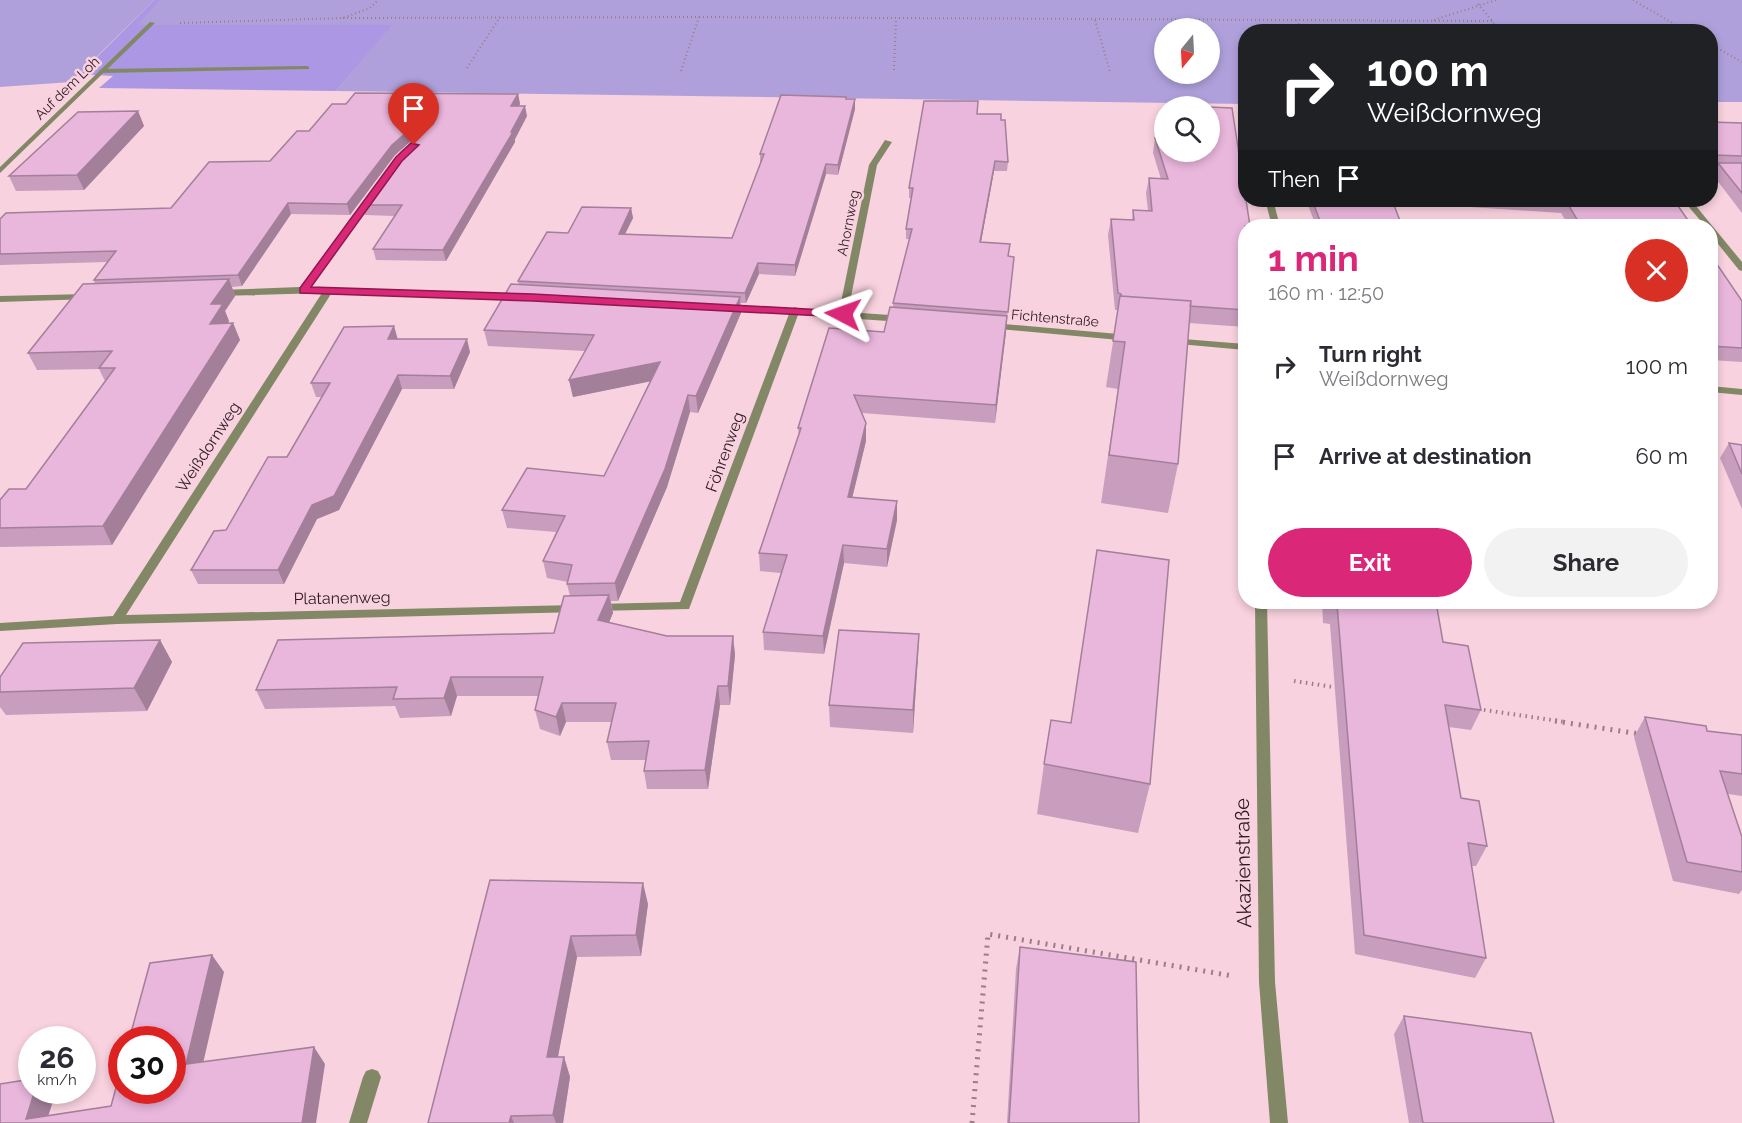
<!DOCTYPE html>
<html lang="en">
<head>
<meta charset="utf-8">
<style>
  :root { --surface:#fff; --page:#f2f2f3; --text:#2b2b33; --muted:#7c7c81; --accent:#db2777 }
  body { margin:0; font-family:Raleway,sans-serif; background:var(--page); color:var(--text); height:100vh; display:flex; flex-direction:column; font-size:22px; white-space:nowrap }
  * { box-sizing:border-box; margin:0 }
  p { font-size:20px; color:var(--muted) }
  .icon { flex:none; width:33px; height:33px; fill:none; stroke:currentColor; stroke-width:2; stroke-linecap:round; stroke-linejoin:round }
  .map { position:relative; flex:1; overflow:hidden }
  .drawer { position:absolute; left:1238px; top:219px; width:480px; height:390px; display:flex; flex-direction:column; background:var(--surface); border-radius:24px; box-shadow:0 3px 9px #0003 }
  .drawer>* { flex:none }
  .guide { position:absolute; left:1238px; top:24px; width:480px; height:183px; border-radius:24px; box-shadow:0 3px 9px #0003; background:#202124; color:#fff; overflow:hidden }
  .needle { width:39px; rotate:198deg }
  .controls { position:absolute; left:1154px; top:18px; display:grid; gap:12px }
  .controls a { display:grid; place-items:center; width:66px; height:66px; border-radius:50%; background:var(--surface); box-shadow:0 3px 9px #0003; font-size:30px }
  .speed { position:absolute; left:18px; top:1026px; display:flex; gap:12px; font-size:30px; font-weight:700; text-align:center }
  .speed>* { display:grid; place-content:center; width:78px; height:78px; border-radius:50%; background:var(--surface); box-shadow:0 3px 9px #0003; line-height:1 }
  .speed small { font-size:15px; font-weight:400 }
  .speed .limit { border:9px solid #d22; background:#fff; color:#111 }
  .pin { position:absolute; display:grid; place-items:center; width:51px; height:51px; color:#fff; margin:-62px -26px; border-radius:50% 50% 50% 0; rotate:-45deg; box-shadow:0 0 6px #0007 }
  .pin .icon { rotate:45deg }
  .me { position:absolute; width:66px; margin:-33px; rotate:274deg; stroke-linejoin:round; filter:drop-shadow(0 0 4px #0008) }
  .turn { display:flex; align-items:center; gap:21px; height:126px; padding:0 30px; font-size:27px }
  .turn .icon { width:78px; height:78px; stroke-width:2.5 }
  .turn b { display:block; font-size:42px; line-height:51px }
  .then { display:flex; align-items:center; height:57px; padding:0 30px; background:#0003; gap:12px; font-size:22px }
  .round { display:grid; place-items:center; flex:none; width:63px; height:63px; border-radius:32px; background:var(--page) }
  .headline { display:flex; align-items:center; justify-content:space-between; height:102px; padding:0 30px }
  h1 { font-size:36px; font-weight:700; line-height:45px; color:var(--accent) }
  .cta { display:flex; gap:12px; margin-top:auto; padding:12px 30px }
  .cta a { flex:1; height:69px; border-radius:36px; background:var(--accent); color:#fff; font-size:24px; font-weight:700; line-height:69px; text-align:center }
  .cta a+a { background:var(--page); color:var(--text) }
  ul { padding:0; list-style:none }
  li { display:flex; align-items:center; gap:18px; height:90px; padding:0 30px }
  li div { flex:1 }
  li b { display:block; font-size:22px }
  li em { font-style:normal }
  .map>svg:first-child { display:block }
</style>
</head>
<body>
<div class="map">
<svg width="1742" height="1123" viewBox="0 0 1742 1123">
  <rect width="100%" height="100%" fill="#f8d2de"/>
  <path fill="#afa0db" fill-rule="evenodd" d="M0 0H154L71 82 0 87Z
    M161 0H1742V102H1710V32H1245V104L336 91 391 25H137ZM1164 28H1209V74H1164Z"/>
  <path fill="#ab97e3" d="M154 0H161L138 25H392L336 91 99 88 113 76 80 74Z"/>
  <g fill="none" stroke-linecap="round" stroke-linejoin="round">
    <path stroke="#9b7c87" stroke-width="2" stroke-dasharray="1 3" stroke-linecap="butt" d="M1633 0 1688 32
      M1478 4 1501 32
      M343 18 699 17 1492 21
      M1095 20 1110 72
      M1296 20 1303 32
      M1434 20 1496 0
      M180 23 343 18 370 8 378 0
      M1710 44 1742 62
      M467 68 500 17
      M894 70 896 19
      M681 71 699 17"/>
    <path stroke="#9b7c87" stroke-width="4" stroke-dasharray="1.5 4.5" stroke-linecap="butt" d="M1294 681 1340 688
      M1478 709 1565 722"/>
    <path stroke="#9b7c87" stroke-width="5" stroke-dasharray="2 6" stroke-linecap="butt" d="M1555 721 1640 734
      M972 1123 988 934 1233 976"/>
    <path fill="#828866" fill-rule="evenodd" d="M307 66 309 67V69L102 73 99 71 102 69Z"/>
    <path fill="#828866" fill-rule="evenodd" d="M150 22 155 23 0 173V167Z
      M885 140 892 142 877 165 848 312 903 316 908 319 903 322 798 315 689 609 593 611 591 608 597 604 680 602 789 314 726 310 721 307 726 304 791 309 795 307 799 309 839 312 869 165Z
      M1710 169H1742V173H1710Z
      M368 195 375 197 309 287 520 294 525 297 520 300 331 294 126 615 576 605 582 609 580 612 117 624 0 631V623L113 616 322 293 219 296 214 293 219 290 300 287Z
      M1265 200H1273L1280 226H1272Z
      M1683 200H1691L1742 262V271L1739 270 1710 234V226H1705Z
      M88 294 93 297 91 299 0 302V296Z
      M992 323 1130 335 1135 338 1130 341 989 328 987 326Z
      M1171 338 1245 344V350L1168 343 1166 341Z
      M1710 386 1742 389V395L1710 392Z
      M1255 602H1267L1275 982 1288 1123H1270L1259 982Z
      M372 1069 378 1071 381 1077 367 1123H349L363 1077 366 1071Z"/>
  </g>
  <path fill="#c89dbd" d="M518 94 520 104 519 106 527 116 515 139V142L446 261 376 260 373 249 395 216 365 215 362 205 428 129 426 128 395 155 350 215 291 214 242 286 232 287 235 296 225 311 229 321 228 323H233L240 340 112 545 0 547V500L26 489 105 381 99 369 37 370 28 353 95 284 94 280 107 262 0 265V219L171 208 270 161 309 131 346 104Z
    M846 99H855V109L838 175 826 174 795 276 759 274 746 303H740L741 313 698 413 690 412 667 487 618 601H611L613 613 609 622 667 636H733L735 655 730 705H720L708 789H647L644 771 646 760H611L607 742 612 722H566L560 736 540 729 535 710 539 696H457L451 716 400 718 395 706 265 709 256 690 554 633 570 596 567 584 568 582 547 578 543 561 556 532 507 528 502 510 604 476 650 381 573 397 569 380 585 351 488 346 484 330 519 285 518 281 568 233 631 208 633 218 625 234 732 238 760 164V154Z
    M138 111 144 126 84 190 16 191 9 176Z
    M977 114 1008 162 1007 171H994L981 242 1009 256 1014 257 995 423 862 413 866 441 852 498 897 520 887 567 844 563 824 654 764 650 763 632 781 573 760 571 759 553 799 435 798 428 884 332 893 307V303L910 239H906V229L911 198H909V188Z
    M1710 122 1742 123V213L1713 175 1717 167H1710Z
    M1155 138 1245 226V327L1189 323 1178 464 1168 513 1101 503 1118 389 1106 387 1118 310H1115L1108 235 1111 219 1132 220 1133 210 1148 211 1146 193 1149 178 1161 179 1153 153Z
    M1306 200H1392L1402 226H1316Z
    M1437 200H1674L1692 226H1569L1561 213 1440 205Z
    M1710 254 1742 301V362L1710 360Z
    M394 326 397 339 470 352 454 389H402L339 510 317 519 284 584H198L191 570 226 530 287 457 322 397H316L311 383Z
    M1729 443 1742 445V509L1720 458Z
    M1322 602H1436L1443 642 1481 710 1471 730 1449 727 1461 798 1487 846 1476 866H1472L1486 958 1475 978 1355 954 1330 624 1323 623Z
    M919 634 913 733 830 727 829 705Z
    M160 640 172 662 147 711 6 715 0 707V677Z
    M1645 717 1707 731 1742 735V796L1728 794 1742 837V890L1739 894 1673 881 1634 737Z
    M1044 764 1150 784 1138 833 1037 814Z
    M490 880 648 904 641 956 577 957 558 1057H564L570 1077 563 1123H428Z
    M1020 947 1139 1123H1007L1016 969Z
    M1404 1016 1554 1123H1409L1394 1034Z"/>
  <path fill="#a37f9a" d="M518 94 520 104 513 116 511 106Z
    M855 99V109L838 175V165Z
    M525 106 527 116 515 139V142L446 261 443 250 511 132Z
    M138 111 144 126 84 190 77 175Z
    M423 118 426 128 395 155 350 215 347 204 392 145Z
    M995 161 994 171 979 253 980 242Z
    M826 164V174L795 276V265Z
    M288 203 291 214 242 286 238 275Z
    M631 208 633 218 620 244 619 234Z
    M758 263 759 274 746 303 745 293Z
    M229 279 235 296 225 311 229 321 217 341 210 324 211 304Z
    M740 297 741 313 698 413 696 396Z
    M1007 316 1006 333 995 423 996 405Z
    M233 323 240 340 112 545 103 526Z
    M394 326 398 340 388 339Z
    M467 339 470 352 454 389 450 376Z
    M660 362 662 379 573 397 569 380Z
    M398 375 402 389 339 510 317 519 284 584 278 570 312 505Z
    M688 395 690 412 667 487 618 601 615 583Z
    M866 423V441L848 515V497Z
    M897 501V520L887 567V549Z
    M843 545 844 563 824 654 823 636Z
    M609 595 613 613 602 639 598 620Z
    M919 634 918 657 913 733V710Z
    M733 636 735 655 730 705 728 686Z
    M160 640 172 662 147 711 134 688Z
    M451 677 457 696 451 716 444 698Z
    M718 686 720 705 708 789 705 770Z
    M562 703 566 722 560 736 556 717Z
    M643 883 648 904 641 956 636 935Z
    M571 936 577 957 554 1077 547 1057Z
    M212 955 224 972 199 1081 186 1064Z
    M314 1047 325 1064 316 1123H302Z
    M564 1057 570 1077 563 1123H556L553 1115Z
    M35 1090H51L55 1095 46 1123 26 1119Z
    M511 1116 514 1123H509Z"/>
  <path fill="#e9b6dc" stroke="#a37f9a" stroke-width="1.5" d="M355 93 518 94 511 106H525L511 132H513L443 250 373 249 402 205H362L401 152 433 124 432 120 423 118 392 145 347 204 288 203 238 275 94 280 116 251 0 254V219L6 213 171 208 209 162 270 161 297 131H309L332 104H346Z
    M781 95 846 97V99H855L838 165 826 164 795 265 758 263 745 293 518 281 547 232 568 233 582 207 631 208 619 234 732 238 764 154H760Z
    M924 101H978L977 114H1001V120H1005L1008 162 995 161 980 242 1010 244 1008 256 1014 257 1008 312 893 303 912 229H906L913 188H909Z
    M1209 107 1232 108 1245 193V200H1246L1250 226H1245V310L1190 306 1191 301 1121 296V294L1118 293 1111 219 1134 220 1133 210 1152 211 1149 178 1168 179 1155 138 1164 139V152H1209Z
    M138 111 77 175 9 176 78 112Z
    M1710 122 1742 123V156L1715 155 1713 157 1710 153Z
    M1718 163H1742V193Z
    M1312 200H1392L1402 226H1322Z
    M1547 200H1674L1692 226H1581L1566 201Z
    M1710 254 1742 301V348L1710 346Z
    M229 279 211 304H223L210 324 233 323 103 526 0 528V500L9 489H26L115 368H99L112 351 28 353 83 284Z
    M511 284 740 297 696 396 688 395 665 469 615 583 567 584 572 565 543 561 565 516 502 510 527 468 604 476 660 362 569 380 594 335 484 330Z
    M1120 296 1191 301 1178 464 1109 455 1125 342 1113 341Z
    M890 307 1007 316 996 405 854 395 866 423 848 497 897 501 887 549 843 545 823 636 763 632 787 555 759 553 801 428H798L829 328 884 332Z
    M394 326 388 339H467L450 376 398 375 334 496 312 505 278 570H191L214 531 226 530 268 457H287L330 383H311L344 327Z
    M1729 443 1742 445V474Z
    M1097 550 1169 560 1150 784 1044 764 1051 720 1071 723Z
    M609 595 598 620 667 636H733L728 686H718L705 770 644 771 649 741 607 742 616 703H562L556 717 535 710 543 677H451L444 698 393 699 397 687 256 690 278 640 554 633 564 596Z
    M1330 602H1436L1443 642 1468 646 1481 710 1445 705 1461 798 1479 801 1487 846 1468 843 1486 958 1364 935 1337 604 1330 603Z
    M839 630 919 634 913 710 829 705Z
    M160 640 134 688 0 692V677L23 643Z
    M1645 717 1706 726 1707 731 1742 735V774L1720 771 1742 837V872L1687 862Z
    M490 880 643 883 636 935 571 936 547 1057H564L553 1115 511 1116 509 1123H428Z
    M1020 947 1136 962 1139 1123H1009Z
    M212 955 186 1064 314 1047 302 1123H0V1084L32 1079V1090H35L26 1119 111 1106 122 1066V1090H172V1040H129L150 963Z
    M1404 1016 1531 1033 1554 1123H1423Z"/>
  <path fill="#db2777" stroke="#8e194d" stroke-width="1.5" d="M411 143 419 145 402 161 311 287 533 294 843 311 848 314 843 317 533 301 300 293V288L396 157Z"/>
  <g text-anchor="middle" dominant-baseline="central" stroke-width="5" stroke-linejoin="round" paint-order="stroke">
    <g font-size="14" fill="#301922" stroke="#f8d2de">
      <text transform="translate(67 88) rotate(-44)">Auf dem Loh</text>
      <text transform="translate(848 223) rotate(-79)">Ahornweg</text>
      <text transform="translate(1055 318) rotate(5)">Fichtenstraße</text>
    </g>
    <g font-size="16" fill="#301922" stroke="#f8d2de">
      <text transform="translate(208 447) rotate(-57)">Weißdornweg</text>
      <text transform="translate(725 452) rotate(-70)">Föhrenweg</text>
      <text transform="translate(342 598) rotate(-1)">Platanenweg</text>
    </g>
    <g font-size="20" fill="#301922" stroke="#f8d2de">
      <text transform="translate(1243 863) rotate(-91)">Akazienstraße</text>
    </g>
  </g>
</svg>
<div class="controls">
<a><svg class="needle" viewBox="-14 -14 28 28"><path d="M0-13l5 13h-10z" fill="#e53935"/><path d="M0 13l5-13h-10z" fill="#7c7c81"/></svg></a>
<a><svg class="icon" aria-label="search" viewBox="0 0 24 24"><circle cx="10" cy="10" r="6"/><path d="M15 15l6 6"/></svg></a>
</div>
<div class="speed"><div>26<small>km/h</small></div><div class="limit">30</div></div>
<div class="pin" style="left:414px;top:145px;background:#d93025"><svg class="icon" aria-label="arrive" viewBox="0 0 24 24"><path d="M6 21V4h12l-3 4 3 4H6"/></svg></div>
<svg class="me" style="left:843px;top:314px" viewBox="-20 -20 40 40"><path d="M0-17L14 15 0 8-14 15z" fill="#db2777" stroke="#fff" stroke-width="4"/></svg>
<div class="guide">
<div class="turn"><svg class="icon" aria-label="right" viewBox="0 0 24 24"><path d="M7 20v-9h11M14 6l5 5-5 5"/></svg><div><b>100 m</b>Weißdornweg</div></div>
<div class="then">Then<svg class="icon" aria-label="arrive" viewBox="0 0 24 24"><path d="M6 21V4h12l-3 4 3 4H6"/></svg></div>
</div>
<section class="drawer">
<div class="headline"><div><h1>1 min</h1><p>160 m · 12:50</p></div><a class="round" style="background:#d93025;color:#fff"><svg class="icon" aria-label="close" viewBox="0 0 24 24"><path d="M6 6l12 12M18 6L6 18"/></svg></a></div>
<ul>
<li><svg class="icon" aria-label="right" viewBox="0 0 24 24"><path d="M7 20v-9h11M14 6l5 5-5 5"/></svg><div><b>Turn right</b><p>Weißdornweg</p></div><em>100 m</em></li>
<li><svg class="icon" aria-label="arrive" viewBox="0 0 24 24"><path d="M6 21V4h12l-3 4 3 4H6"/></svg><div><b>Arrive at destination</b></div><em>60 m</em></li>
</ul>
<div class="cta"><a>Exit</a><a>Share</a></div>
</section>
</div>
</body>
</html>
